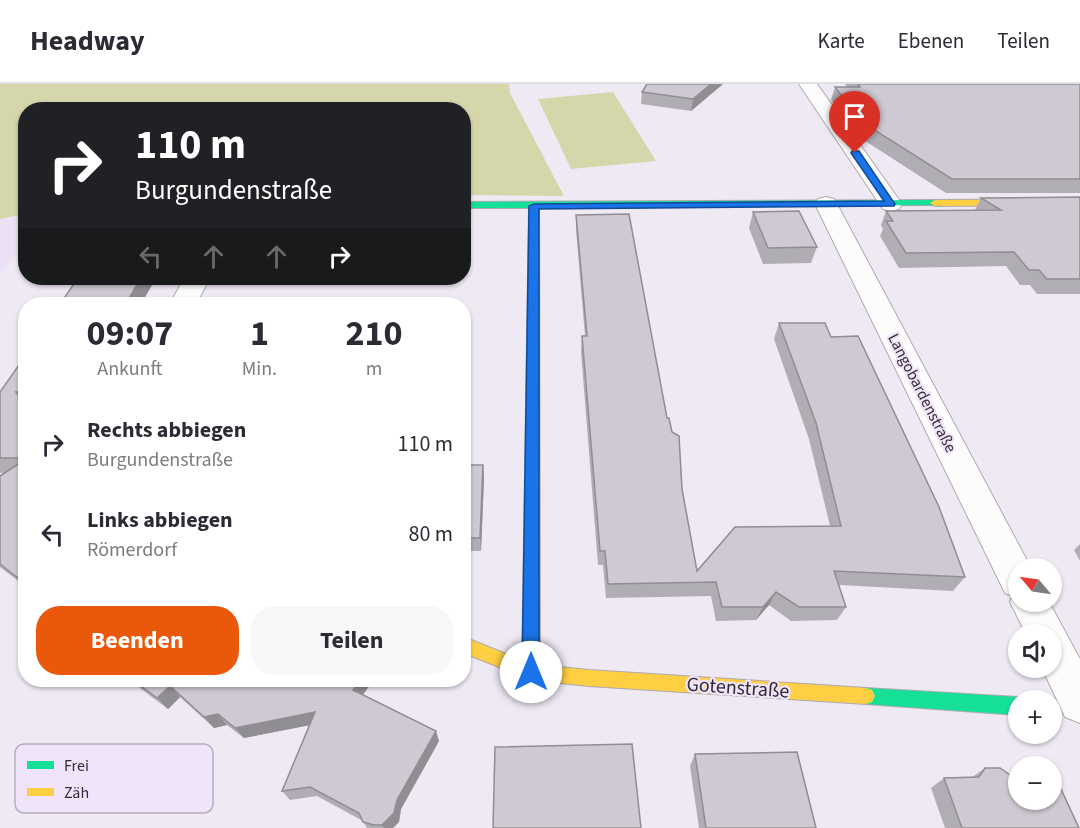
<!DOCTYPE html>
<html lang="de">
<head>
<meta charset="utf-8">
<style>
  :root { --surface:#fff; --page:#f7f7f7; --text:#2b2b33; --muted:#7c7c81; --line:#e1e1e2; --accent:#ea580c }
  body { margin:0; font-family:"Source Sans 3",sans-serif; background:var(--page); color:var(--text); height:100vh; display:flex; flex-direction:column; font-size:22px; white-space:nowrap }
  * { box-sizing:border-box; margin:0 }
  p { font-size:20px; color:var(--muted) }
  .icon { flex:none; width:33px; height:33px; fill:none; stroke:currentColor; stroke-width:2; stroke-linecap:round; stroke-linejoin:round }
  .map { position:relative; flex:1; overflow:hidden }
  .sheet { position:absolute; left:18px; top:213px; width:453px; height:390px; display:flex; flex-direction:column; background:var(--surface); border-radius:24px; box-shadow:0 2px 4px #0004 }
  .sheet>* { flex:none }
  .banner { position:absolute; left:18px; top:18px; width:453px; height:183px; border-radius:24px; box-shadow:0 2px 4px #0004; background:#202124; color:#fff; overflow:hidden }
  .needle { width:39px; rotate:299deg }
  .fabs { position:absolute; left:1008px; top:474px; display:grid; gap:12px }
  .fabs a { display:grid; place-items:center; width:54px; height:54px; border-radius:50%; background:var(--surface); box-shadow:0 2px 4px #0004; font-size:30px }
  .pin { position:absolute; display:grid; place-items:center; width:51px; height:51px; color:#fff; margin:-62px -26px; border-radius:50% 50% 50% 0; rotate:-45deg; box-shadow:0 0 6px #0007 }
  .pin .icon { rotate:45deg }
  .me { position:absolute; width:66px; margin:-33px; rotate:0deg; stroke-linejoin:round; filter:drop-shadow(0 0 4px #0008) }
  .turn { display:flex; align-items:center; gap:21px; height:126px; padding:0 18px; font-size:27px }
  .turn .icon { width:78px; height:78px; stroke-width:2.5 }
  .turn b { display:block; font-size:42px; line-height:51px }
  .lanes { display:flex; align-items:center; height:57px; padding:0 18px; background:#0003; justify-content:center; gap:30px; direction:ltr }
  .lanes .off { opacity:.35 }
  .eta { display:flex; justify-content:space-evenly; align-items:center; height:102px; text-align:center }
  .eta b { font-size:36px; font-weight:700; line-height:42px }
  .button { display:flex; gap:12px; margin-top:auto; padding:12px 18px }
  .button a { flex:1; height:69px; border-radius:24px; background:var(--accent); color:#fff; font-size:24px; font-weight:700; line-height:69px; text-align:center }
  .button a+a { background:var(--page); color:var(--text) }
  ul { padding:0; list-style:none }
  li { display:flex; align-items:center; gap:18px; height:90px; padding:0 18px }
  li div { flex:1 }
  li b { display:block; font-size:22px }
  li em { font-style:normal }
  header { display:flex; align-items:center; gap:36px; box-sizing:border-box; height:84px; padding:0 30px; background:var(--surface); border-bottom:2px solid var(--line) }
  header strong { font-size:28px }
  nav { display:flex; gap:33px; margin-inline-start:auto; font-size:21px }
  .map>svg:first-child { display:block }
</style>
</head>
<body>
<header>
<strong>Headway</strong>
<nav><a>Karte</a><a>Ebenen</a><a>Teilen</a></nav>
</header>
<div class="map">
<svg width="1080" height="744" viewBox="0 0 1080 744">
  <rect width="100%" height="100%" fill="#efe9f4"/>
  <path fill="#ebe0f4" d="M25 130V159L0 190V135Z"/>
  <path fill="#d6d6ab" d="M0 0H509L510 9 564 112 464 111V26H26L25 130 0 135Z
    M613 8 656 77 571 85 538 15Z"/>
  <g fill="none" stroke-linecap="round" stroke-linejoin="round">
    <defs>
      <path id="street" d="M799 0H817L902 120 899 125 891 127 883 125Z
        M826 113 834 115 837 120 1031 484H1018V518H1049L1080 575V639L1065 633 1042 584H1052V550H1026L1010 518 1013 512 1005 509 815 120 818 115Z
        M184 194H210L196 220H170Z"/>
      <path id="fast" d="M935 116 938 117V121L539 124 540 588 537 594 531 596 525 594 522 588 529 124H464V118Z
        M866 604 1018 613 1024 616H1018V631L866 620 860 618 857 612 860 606Z"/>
      <path id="slow" d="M1080 115V121L935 122 930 119 935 116Z
        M464 553 531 580 589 586 866 604 872 606 875 612 872 618 866 620 589 602 531 596 464 569Z"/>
    </defs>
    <use href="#street" stroke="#aea9b1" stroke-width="2"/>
    <use href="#fast" stroke="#aea9b1" stroke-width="2"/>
    <use href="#slow" stroke="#aea9b1" stroke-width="2"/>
    <use href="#street" fill="#fdfcfd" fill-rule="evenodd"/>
    <use href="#fast" fill="#16e098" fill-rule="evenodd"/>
    <use href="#slow" fill="#ffcf43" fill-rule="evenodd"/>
  </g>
  <path fill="#b1adb5" d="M647 0H723L691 27 641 20 642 8Z
    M845 0H1080V109H946L856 51 831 16 835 3H847Z
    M1080 113V210H1037L1030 201H1020L1006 182 899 184 880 152 883 145 881 141 886 127 975 126 981 114Z
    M753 128 817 163 811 179 763 180 749 144Z
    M576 131 667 334 682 405 697 487 830 442 809 355 774 255 779 239 831 253 965 493 953 507 839 501 846 523 837 536 791 537 769 521 756 536 716 537 711 512 606 514 603 481H598L581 268 582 252H585L576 146Z
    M156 194 141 220H60Z
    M26 271V503L0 483V392L5 389H0V308Z
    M464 381H483L484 394 481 467H464Z
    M1080 460V477L1074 466Z
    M129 596H373L363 611 439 657 401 725 399 738 393 744H367L363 737 317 712 290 716 282 707 309 641 244 654 227 641 214 644 180 613 168 625Z
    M695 670 816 744H699L690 682Z
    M985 684 1079 744H945L931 704 944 694H971Z"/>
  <path fill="#908d93" d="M711 0H723L691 27 693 15Z
    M141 194H156L141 220H130L128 216Z
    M483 381 484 394 481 467 480 454Z
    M776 508 769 521 756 536 763 523Z
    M361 596H374L358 617 353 606Z
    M170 602 180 613 168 625 157 614Z
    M315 628 321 639 244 654 235 644Z
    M218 630 227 641 214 644 204 633Z
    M436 647 439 657 401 725 399 738 393 744H384L382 741Z"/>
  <path fill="#cec9d2" stroke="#908d93" stroke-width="1.5" d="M647 0H711L693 15 642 8Z
    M858 0H1080V95H952L860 37 835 3H860Z
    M1080 113V195H1047L1039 186H1029L1014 168 906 169 886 137H893L886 127 1001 126 981 114Z
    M799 127 817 163 768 164 753 128Z
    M629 130 667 334H669L672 348 679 352 682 405 697 487 735 443 841 442 816 339 779 239H825L831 253 858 252 939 423 965 493 834 487 846 523H799L776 508 763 523H722L716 498 608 500 605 467H600L582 252H587L576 131Z
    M78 194H141L128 216H122L119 220H60Z
    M26 271V307L16 308 26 319V374H0V308Z
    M26 375V500L0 480V392Z
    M464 381H483L480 454H464Z
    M133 596H361L353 606 436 647 397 716 394 729 382 741H374L363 738 359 729 310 703 282 707 315 628 235 644 218 630 204 633 170 602 157 614Z
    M632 660 641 744H493L495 663Z
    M797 668 816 744H706L695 670Z
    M985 684H1000L1013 693H1018V716H1052V692H1055L1079 744H962L944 694 979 693Z"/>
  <path fill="#1a73e8" stroke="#114b97" stroke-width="1.5" d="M852 67H859L895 120 894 122 539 125V588L537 593 531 596 525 593 522 588 529 122 534 120 884 117 851 69Z"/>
  <g text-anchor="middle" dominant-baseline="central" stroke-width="4.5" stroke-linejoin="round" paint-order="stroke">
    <g font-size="16" fill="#312c34" stroke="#efe4f9">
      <text transform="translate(922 309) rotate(63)">Langobardenstraße</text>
    </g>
    <g font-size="20" fill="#312c34" stroke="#efe4f9">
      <text transform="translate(738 604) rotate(4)">Gotenstraße</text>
    </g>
  </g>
  <rect x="15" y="660" width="198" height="69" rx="9" fill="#efe4f9" stroke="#b6adbe" stroke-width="1.5"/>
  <rect x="27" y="677" width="27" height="8" fill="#16e098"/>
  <rect x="27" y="704" width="27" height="8" fill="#ffcf43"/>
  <g font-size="16" fill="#312c34">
    <text x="64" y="687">Frei</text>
    <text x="64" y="714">Zäh</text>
  </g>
</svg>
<div class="fabs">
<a><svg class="needle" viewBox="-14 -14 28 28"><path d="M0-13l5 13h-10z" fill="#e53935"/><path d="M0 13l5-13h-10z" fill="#7c7c81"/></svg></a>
<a><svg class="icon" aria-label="sound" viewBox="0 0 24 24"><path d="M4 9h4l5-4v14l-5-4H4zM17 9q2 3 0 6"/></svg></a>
<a>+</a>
<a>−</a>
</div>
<div class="pin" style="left:855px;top:69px;background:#d93025"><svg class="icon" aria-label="arrive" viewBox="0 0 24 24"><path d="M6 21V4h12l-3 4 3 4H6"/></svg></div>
<svg class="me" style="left:531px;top:588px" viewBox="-20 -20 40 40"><circle r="19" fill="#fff"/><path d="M0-13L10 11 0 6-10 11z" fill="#1a73e8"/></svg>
<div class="banner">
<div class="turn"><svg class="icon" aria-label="right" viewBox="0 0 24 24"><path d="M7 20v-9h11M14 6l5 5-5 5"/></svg><div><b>110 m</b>Burgundenstraße</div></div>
<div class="lanes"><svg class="icon off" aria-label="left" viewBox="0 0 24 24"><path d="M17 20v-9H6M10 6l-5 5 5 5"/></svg><svg class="icon off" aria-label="ahead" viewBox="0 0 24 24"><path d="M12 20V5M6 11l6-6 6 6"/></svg><svg class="icon off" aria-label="ahead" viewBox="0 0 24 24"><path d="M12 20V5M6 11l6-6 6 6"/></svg><svg class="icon" aria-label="right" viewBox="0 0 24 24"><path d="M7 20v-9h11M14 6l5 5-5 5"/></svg></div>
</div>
<section class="sheet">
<div class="eta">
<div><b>09:07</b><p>Ankunft</p></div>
<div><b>1</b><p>Min.</p></div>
<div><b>210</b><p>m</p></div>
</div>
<ul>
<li><svg class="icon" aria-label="right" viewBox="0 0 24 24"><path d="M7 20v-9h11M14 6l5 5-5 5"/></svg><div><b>Rechts abbiegen</b><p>Burgundenstraße</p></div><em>110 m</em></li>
<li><svg class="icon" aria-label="left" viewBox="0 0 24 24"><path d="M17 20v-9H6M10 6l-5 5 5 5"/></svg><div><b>Links abbiegen</b><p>Römerdorf</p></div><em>80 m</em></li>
</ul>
<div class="button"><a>Beenden</a><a>Teilen</a></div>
</section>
</div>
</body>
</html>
